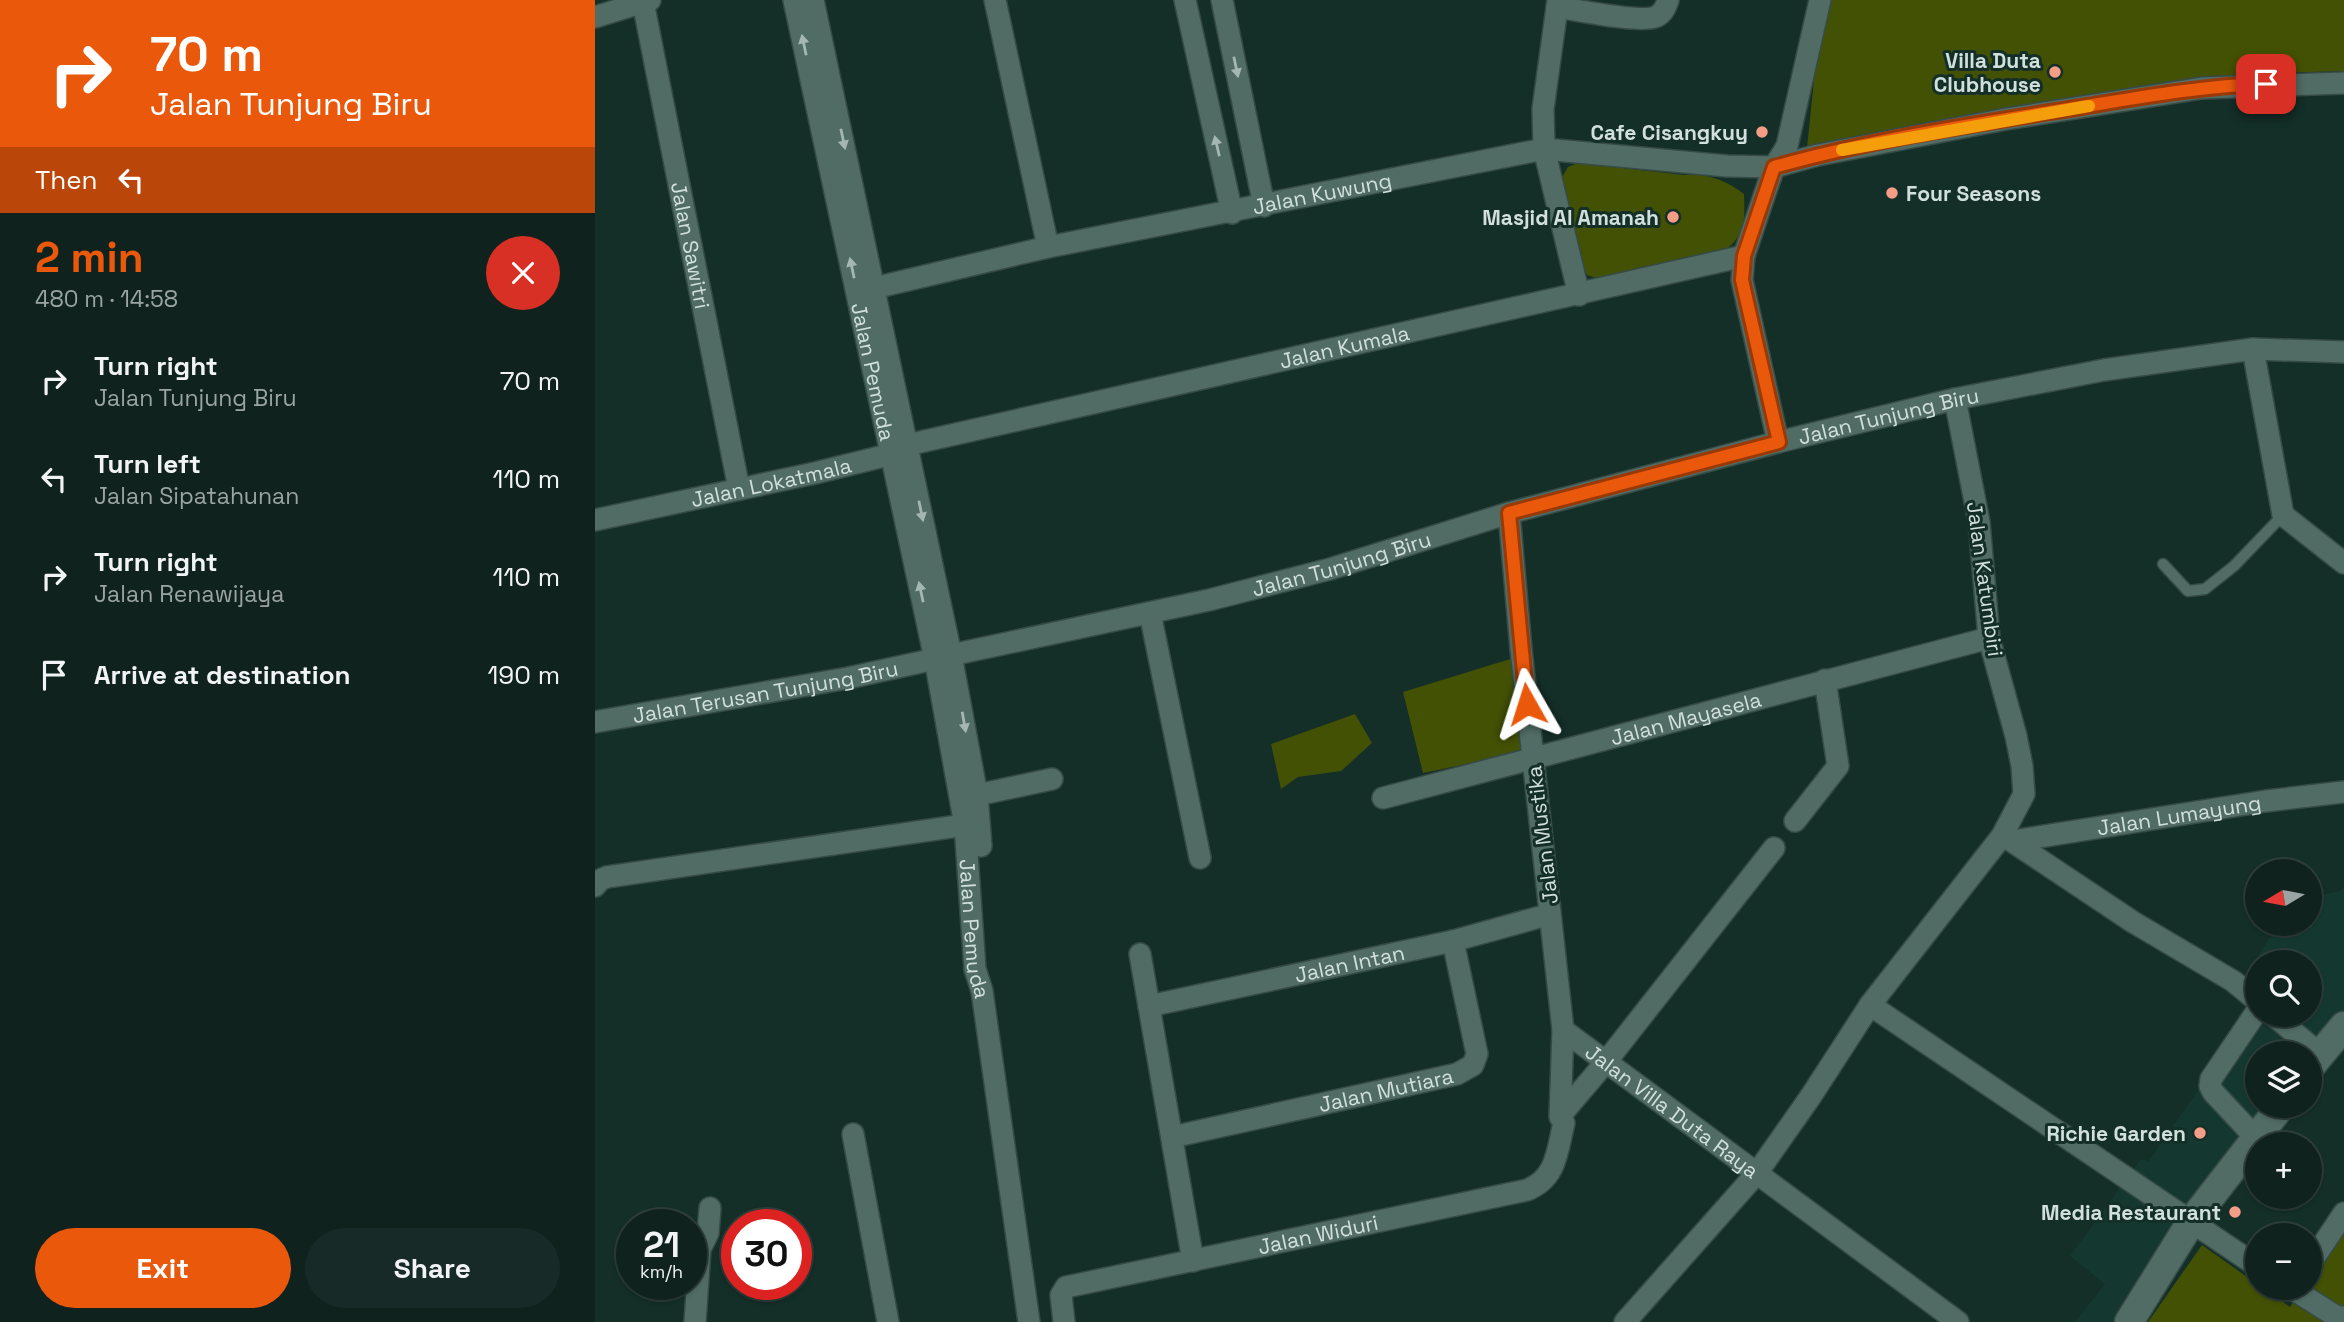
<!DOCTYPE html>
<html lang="en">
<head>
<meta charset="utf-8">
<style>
  :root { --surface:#0f221e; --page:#182a27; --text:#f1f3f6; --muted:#9ba4a4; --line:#2f3f3c; --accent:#ea580c }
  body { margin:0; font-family:"Space Grotesk",sans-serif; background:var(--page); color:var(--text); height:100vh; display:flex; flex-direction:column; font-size:26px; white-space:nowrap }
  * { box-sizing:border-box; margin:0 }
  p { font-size:23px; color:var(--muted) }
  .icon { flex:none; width:38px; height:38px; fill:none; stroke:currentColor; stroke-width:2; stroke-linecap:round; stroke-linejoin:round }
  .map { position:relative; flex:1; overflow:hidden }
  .side { display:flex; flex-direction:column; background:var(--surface); width:595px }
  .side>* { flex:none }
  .top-card { background:#ea580c; color:#fff; overflow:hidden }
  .needle { width:46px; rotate:260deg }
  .controls { position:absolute; left:1650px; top:859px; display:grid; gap:14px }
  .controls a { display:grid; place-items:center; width:77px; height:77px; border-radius:50%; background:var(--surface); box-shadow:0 2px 5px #0004,0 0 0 2px var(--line); font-size:35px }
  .speed { position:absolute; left:21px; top:1209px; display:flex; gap:14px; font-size:35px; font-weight:700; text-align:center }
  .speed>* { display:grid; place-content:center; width:91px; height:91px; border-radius:50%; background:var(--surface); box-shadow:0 2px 5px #0004,0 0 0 2px var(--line); line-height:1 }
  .speed small { font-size:18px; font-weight:400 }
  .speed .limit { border:10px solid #d22; background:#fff; color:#111 }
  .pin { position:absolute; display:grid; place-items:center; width:60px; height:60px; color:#fff; margin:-30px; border-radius:14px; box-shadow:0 4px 10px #0006 }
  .me { position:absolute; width:77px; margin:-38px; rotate:354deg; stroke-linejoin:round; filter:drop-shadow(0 0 5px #0008) }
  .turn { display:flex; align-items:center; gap:24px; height:147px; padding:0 35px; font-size:32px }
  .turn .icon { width:91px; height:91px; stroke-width:2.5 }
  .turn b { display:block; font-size:49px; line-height:60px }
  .then { display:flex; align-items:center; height:66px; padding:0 35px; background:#0003; gap:14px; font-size:26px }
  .round { display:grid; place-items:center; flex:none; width:74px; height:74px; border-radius:37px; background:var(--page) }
  .summary { display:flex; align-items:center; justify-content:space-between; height:119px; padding:0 35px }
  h1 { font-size:42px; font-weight:600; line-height:52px; color:var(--accent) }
  .action { display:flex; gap:14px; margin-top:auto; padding:14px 35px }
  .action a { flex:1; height:80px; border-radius:42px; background:var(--accent); color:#fff; font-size:28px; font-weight:600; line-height:80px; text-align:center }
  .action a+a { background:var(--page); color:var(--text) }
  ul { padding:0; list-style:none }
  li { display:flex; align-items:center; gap:21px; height:98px; padding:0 35px }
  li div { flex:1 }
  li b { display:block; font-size:26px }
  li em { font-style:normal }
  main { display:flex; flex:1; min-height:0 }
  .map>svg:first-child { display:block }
</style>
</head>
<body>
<main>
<section class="side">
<div class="top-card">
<div class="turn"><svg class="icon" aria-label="right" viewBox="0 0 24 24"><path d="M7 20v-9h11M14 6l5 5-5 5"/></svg><div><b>70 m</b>Jalan Tunjung Biru</div></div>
<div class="then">Then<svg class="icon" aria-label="left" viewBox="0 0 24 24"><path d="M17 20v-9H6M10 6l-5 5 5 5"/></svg></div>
</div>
<div class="summary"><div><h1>2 min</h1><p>480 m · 14:58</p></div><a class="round" style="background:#d93025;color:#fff"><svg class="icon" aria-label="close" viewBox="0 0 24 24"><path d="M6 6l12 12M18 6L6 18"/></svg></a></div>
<ul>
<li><svg class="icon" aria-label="right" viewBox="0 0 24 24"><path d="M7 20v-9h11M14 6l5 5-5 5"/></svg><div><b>Turn right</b><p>Jalan Tunjung Biru</p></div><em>70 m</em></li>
<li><svg class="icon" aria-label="left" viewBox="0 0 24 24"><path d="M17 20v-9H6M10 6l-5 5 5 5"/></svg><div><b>Turn left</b><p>Jalan Sipatahunan</p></div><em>110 m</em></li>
<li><svg class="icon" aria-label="right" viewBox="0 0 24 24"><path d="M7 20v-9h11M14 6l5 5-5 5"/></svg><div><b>Turn right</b><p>Jalan Renawijaya</p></div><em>110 m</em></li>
<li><svg class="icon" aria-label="arrive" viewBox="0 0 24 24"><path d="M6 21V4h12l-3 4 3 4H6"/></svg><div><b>Arrive at destination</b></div><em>190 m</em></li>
</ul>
<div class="action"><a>Exit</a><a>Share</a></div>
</section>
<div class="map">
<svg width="1749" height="1322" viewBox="0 0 1749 1322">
  <rect width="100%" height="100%" fill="#142e28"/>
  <path fill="#143830" d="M1749 887V1026L1715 1054H1662V1106H1686L1522 1322H1480L1510 1284 1475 1256 1546 1159 1554 1161 1662 1005V1015H1715V962H1662V992L1649 979 1683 924H1715V897L1745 891Z"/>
  <path fill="#435104" d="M1234 0H1749V71L1651 74 1212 148 1220 70Z
    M983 163 1089 175C1110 172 1133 181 1149 194 1150 218 1151 235 1130 250L1003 279 992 275 986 262 967 177 973 167Z
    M925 656 936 751 828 773 808 692Z
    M760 714 777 743 746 771 703 777 686 789 676 744Z
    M1749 1223V1322H1553L1607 1245 1662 1284V1288H1668L1695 1307 1707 1288H1715V1276Z"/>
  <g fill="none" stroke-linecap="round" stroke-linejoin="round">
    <defs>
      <path id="lane" d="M1568 564 1593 591 1610 589 1639 566 1688 515"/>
      <g id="street">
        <path id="s1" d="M199 0 340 659 370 825 380 969 387 991 434 1322"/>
        <path d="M218 0 356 655 382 795 386 846"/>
        <path d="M400 0 453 247"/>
        <path d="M590 0 637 213"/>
        <path d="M627 0 669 206"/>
        <path d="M963 0 948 109 949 149 984 295"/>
        <path id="s2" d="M48 2 144 489"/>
        <path d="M962 7C982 10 1044 23 1060 17 1068 14 1071 7 1073 0"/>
        <path d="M0 17 55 0"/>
        <path id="s3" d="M279 288 453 247 949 149 1132 166 1179 167 1223 155 1411 119 1607 88 1749 83"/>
        <path d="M1658 349 1688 515 1749 563"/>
        <path d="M1183 442 1147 280 1149 256 1166 205 1179 167 1192 146 1225 0"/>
        <path id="s4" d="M0 520 220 473 297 454 312 445 1149 256"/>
        <path d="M555 613 605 858"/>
        <path id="s5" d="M356 655 614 600 735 569 914 513 1183 442 1360 399 1509 370 1658 349 1749 352"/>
        <path id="s6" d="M0 722 253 678 340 659"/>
        <path d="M382 795 457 779"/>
        <path id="s7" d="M788 798 1394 638"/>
        <path d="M1200 821 1243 766 1230 680"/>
        <path d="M1412 838 1538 922 1638 981 1660 999"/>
        <path id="s8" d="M1418 841 1671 801 1749 792"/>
        <path d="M0 886 5 880 12 877 370 825"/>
        <path d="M545 954 598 1261"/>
        <path d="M1275 1005 1662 1266"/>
        <path id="s9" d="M554 1006 858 941 952 915"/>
        <path d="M1678 1015 1725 1054"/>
        <path id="s10" d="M968 1030 1363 1322"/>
        <path d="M970 1110 1010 1063 1179 848"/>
        <path d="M258 1134 293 1322"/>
        <path id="s11" d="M577 1137 862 1074 878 1065 882 1054 858 941"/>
        <path d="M1661 1138 1618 1092 1615 1086 1616 1079 1662 1011"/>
        <path d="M1715 1264 1749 1213"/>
        <path d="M1696 1288 1742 1317H1749"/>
        <path d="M100 1322 105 1249 113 1233 115 1208"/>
        <path id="s12" d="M469 1322 466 1295 471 1287 932 1190C962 1178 962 1151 969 1123L965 1117 968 1030 926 649 914 513"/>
        <path d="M1030 1322 1162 1173 1216 1096 1275 1005 1407 836 1429 794 1427 766 1421 736 1394 638 1384 522 1360 399"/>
      </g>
      <path id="secondary" d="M340 659 356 655
        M1715 1067 1749 1026
        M1534 1322 1596 1222 1686 1106"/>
    </defs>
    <use href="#lane" stroke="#364b46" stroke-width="13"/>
    <use href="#street" stroke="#364b46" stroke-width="24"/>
    <use href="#secondary" stroke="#364b46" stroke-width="31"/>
    <use href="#lane" stroke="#516c65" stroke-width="10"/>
    <use href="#street" stroke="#516c65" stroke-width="21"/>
    <use href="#secondary" stroke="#516c65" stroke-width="28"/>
  </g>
  <defs><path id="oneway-solid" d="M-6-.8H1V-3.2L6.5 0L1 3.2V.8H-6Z" transform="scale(1.75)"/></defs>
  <g fill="#a4b7b2">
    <use href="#oneway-solid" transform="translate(209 45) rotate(-102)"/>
    <use href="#oneway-solid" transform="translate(641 67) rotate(78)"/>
    <use href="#oneway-solid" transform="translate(248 139) rotate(78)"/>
    <use href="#oneway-solid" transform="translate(622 146) rotate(-103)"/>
    <use href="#oneway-solid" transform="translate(257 268) rotate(-102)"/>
    <use href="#oneway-solid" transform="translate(326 511) rotate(78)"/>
    <use href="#oneway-solid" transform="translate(326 592) rotate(-102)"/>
    <use href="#oneway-solid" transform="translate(369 722) rotate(80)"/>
  </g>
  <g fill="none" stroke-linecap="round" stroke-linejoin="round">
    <defs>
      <path id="route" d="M932 704 914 513 1184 442 1147 280 1149 256 1179 167C1271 141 1367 126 1461 111 1531 100 1600 86 1671 84"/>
    </defs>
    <use href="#route" stroke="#983908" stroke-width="18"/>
    <use href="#route" stroke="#ea580c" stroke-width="12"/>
    <path stroke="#f59e0b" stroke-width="12" d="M1247 150 1494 106"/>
  </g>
  <g fill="#f49e87" stroke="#142e28" stroke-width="2.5">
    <circle cx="1460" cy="72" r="7"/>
    <circle cx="1167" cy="132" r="7"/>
    <circle cx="1297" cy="193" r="7"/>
    <circle cx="1078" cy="217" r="7"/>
    <circle cx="1605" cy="1133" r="7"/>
    <circle cx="1640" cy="1212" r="7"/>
  </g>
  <g text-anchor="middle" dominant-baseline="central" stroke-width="6" stroke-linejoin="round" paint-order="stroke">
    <g font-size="21" font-weight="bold" fill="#d1e0dc" stroke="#142e28" text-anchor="end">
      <text x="1446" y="60">Villa Duta<tspan x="1446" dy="24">Clubhouse</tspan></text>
      <text x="1153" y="132">Cafe Cisangkuy</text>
      <text x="1311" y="193" text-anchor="start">Four Seasons</text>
      <text x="1064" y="217">Masjid Al Amanah</text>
      <text x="1591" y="1133">Richie Garden</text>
      <text x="1626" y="1212">Media Restaurant</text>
    </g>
    <g font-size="21" fill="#d1e0dc" stroke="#142e28">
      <text stroke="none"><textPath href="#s3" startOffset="458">Jalan Kuwung</textPath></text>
      <text stroke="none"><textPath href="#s2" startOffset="248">Jalan Sawitri</textPath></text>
      <text stroke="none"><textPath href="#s4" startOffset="770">Jalan Kumala</textPath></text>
      <text stroke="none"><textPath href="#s1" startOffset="380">Jalan Pemuda</textPath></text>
      <text stroke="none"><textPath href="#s5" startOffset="968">Jalan Tunjung Biru</textPath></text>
      <text stroke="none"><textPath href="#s4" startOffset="180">Jalan Lokatmala</textPath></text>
      <text stroke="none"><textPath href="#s5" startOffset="401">Jalan Tunjung Biru</textPath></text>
      <text transform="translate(1390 579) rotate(82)">Jalan Katumbiri</text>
      <text stroke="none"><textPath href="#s6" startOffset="173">Jalan Terusan Tunjung Biru</textPath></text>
      <text stroke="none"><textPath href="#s7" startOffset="313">Jalan Mayasela</textPath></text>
      <text stroke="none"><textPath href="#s8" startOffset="168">Jalan Lumayung</textPath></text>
      <text transform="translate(947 835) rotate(-97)">Jalan Mustika</text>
      <text stroke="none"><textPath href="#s1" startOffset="947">Jalan Pemuda</textPath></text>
      <text stroke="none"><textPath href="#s9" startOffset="205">Jalan Intan</textPath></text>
      <text stroke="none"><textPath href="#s11" startOffset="219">Jalan Mutiara</textPath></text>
      <text stroke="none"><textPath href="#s10" startOffset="136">Jalan Villa Duta Raya</textPath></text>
      <text stroke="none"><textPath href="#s12" startOffset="294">Jalan Widuri</textPath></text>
    </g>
  </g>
</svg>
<div class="controls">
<a><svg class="needle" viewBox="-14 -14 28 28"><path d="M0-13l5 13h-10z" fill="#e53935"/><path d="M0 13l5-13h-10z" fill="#9ba4a4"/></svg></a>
<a><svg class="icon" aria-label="search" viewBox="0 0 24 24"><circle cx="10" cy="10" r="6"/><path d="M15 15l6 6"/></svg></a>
<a><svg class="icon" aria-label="layers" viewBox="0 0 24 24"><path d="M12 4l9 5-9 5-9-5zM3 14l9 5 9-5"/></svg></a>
<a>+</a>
<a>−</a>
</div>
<div class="speed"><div>21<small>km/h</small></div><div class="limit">30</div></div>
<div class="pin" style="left:1671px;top:84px;background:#d93025"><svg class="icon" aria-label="arrive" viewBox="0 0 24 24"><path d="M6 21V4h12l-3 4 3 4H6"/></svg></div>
<svg class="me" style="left:932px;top:704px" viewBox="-20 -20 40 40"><path d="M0-17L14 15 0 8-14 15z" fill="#ea580c" stroke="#fff" stroke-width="4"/></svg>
</div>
</main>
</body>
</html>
